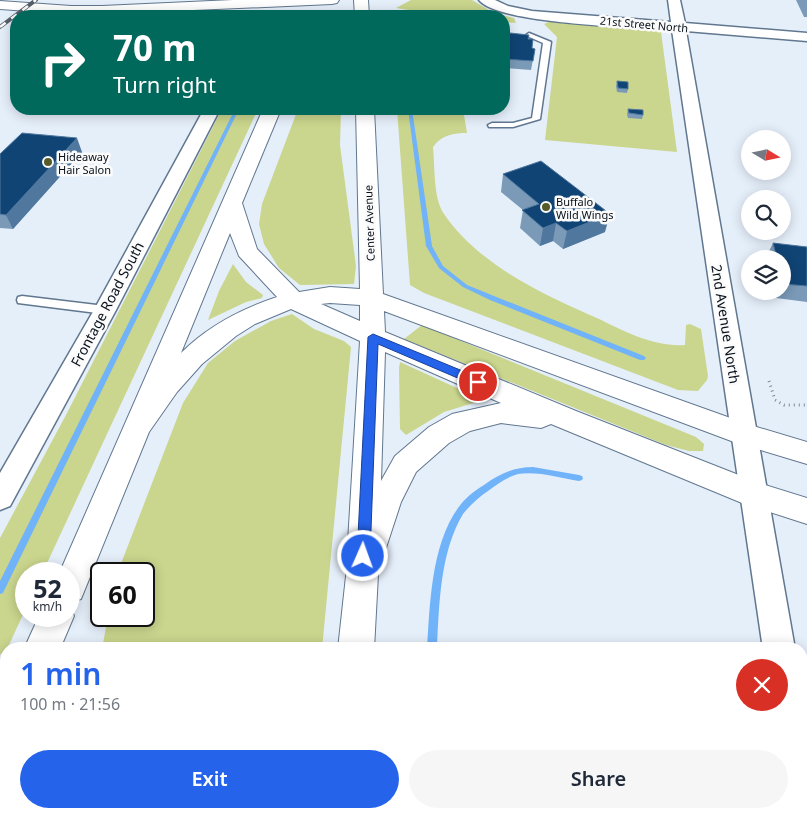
<!DOCTYPE html>
<html lang="en">
<head>
<meta charset="utf-8">
<style>
  :root { --surface:#fff; --page:#f6f6f7; --text:#1f2937; --muted:#747a83; --accent:#2563eb }
  body { margin:0; font-family:"Noto Sans",sans-serif; background:var(--page); color:var(--text); height:100vh; display:flex; flex-direction:column; font-size:19px; white-space:nowrap }
  * { box-sizing:border-box; margin:0 }
  p { font-size:16px; color:var(--muted) }
  .icon { flex:none; width:28px; height:28px; fill:none; stroke:currentColor; stroke-width:2; stroke-linecap:round; stroke-linejoin:round }
  .map { position:relative; flex:1; overflow:hidden }
  .sheet { position:absolute; left:0px; top:642px; width:808px; height:176px; display:flex; flex-direction:column; background:var(--surface); border-radius:20px 20px 0 0; box-shadow:0 2px 12px #0003 }
  .sheet>* { flex:none }
  .banner { position:absolute; left:10px; top:10px; width:500px; height:105px; border-radius:20px; box-shadow:0 2px 12px #0003; background:#00695c; color:#fff; overflow:hidden }
  .needle { width:32px; rotate:100deg }
  .controls { position:absolute; left:741px; top:130px; display:grid; gap:10px }
  .controls a { display:grid; place-items:center; width:50px; height:50px; border-radius:50%; background:var(--surface); box-shadow:0 2px 12px #0003; font-size:25px }
  .speed { position:absolute; left:15px; top:562px; display:flex; gap:10px; font-size:25px; font-weight:700; text-align:center }
  .speed>* { display:grid; place-content:center; width:65px; height:65px; border-radius:50%; background:var(--surface); box-shadow:0 2px 12px #0003; line-height:1 }
  .speed small { font-size:12px; font-weight:400 }
  .speed .limit { border:2px solid #111; border-radius:8px; background:#fff; color:#111 }
  .pin { position:absolute; display:grid; place-items:center; width:42px; height:42px; color:#fff; margin:-21px; border:2px solid #fff; border-radius:50%; box-shadow:0 1px 5px #0007 }
  .me { position:absolute; width:55px; margin:-28px; rotate:2deg; stroke-linejoin:round; filter:drop-shadow(0 0 4px #0008) }
  .turn { display:flex; align-items:center; gap:18px; height:105px; padding:0 20px; font-size:22px }
  .turn .icon { width:65px; height:65px; stroke-width:2.5 }
  .turn b { display:block; font-size:35px; line-height:42px }
  .round { display:grid; place-items:center; flex:none; width:52px; height:52px; border-radius:26px; background:var(--page) }
  .head { display:flex; align-items:center; justify-content:space-between; height:85px; padding:0 20px }
  h1 { font-size:30px; font-weight:600; line-height:38px; color:var(--accent) }
  .button { display:flex; gap:10px; margin-top:auto; padding:10px 20px }
  .button a { flex:1; height:58px; border-radius:30px; background:var(--accent); color:#fff; font-size:20px; font-weight:600; line-height:58px; text-align:center }
  .button a+a { background:var(--page); color:var(--text) }
  .map>svg:first-child { display:block }
</style>
</head>
<body>
<div class="map">
<svg width="807" height="818" viewBox="0 0 807 818">
  <rect width="100%" height="100%" fill="#e5effa"/>
  <path fill="#cad58d" d="M411 0H472L494 13 514 18 516 23 504 22V16H444L396 8Z
    M551 21 655 30 661 32 677 152 545 140 557 37 544 24Z
    M222 109H258L42 574H26V608L9 645 0 655V538L66 415Z
    M298 109H341L340 145 356 266 354 284 300 285 279 268 264 244 259 224 262 204Z
    M397 109H463L467 133C454 133 441 135 433 147 435 166 433 198 444 214 480 266 543 294 599 319 626 332 654 347 685 345L686 325 690 324 701 329 708 376 707 380 698 391 678 390 424 293 410 285Z
    M233 264 246 282 263 295 262 298 246 302 208 320 219 291Z
    M292 314 314 329 344 341 351 347 322 649H102L108 616H144V574H117L183 403 208 363 235 341 271 321Z
    M422 325 696 437 704 444 703 451H689L666 445 404 339Z
    M400 362 483 400 444 412 406 435 400 429 399 368Z"/>
  <g fill="none" stroke-linecap="round" stroke-linejoin="round">
    <path fill="#71b3f9" fill-rule="evenodd" d="M235 109H239L3 593 0 594V581Z
      M408 109H412L432 246 443 266 467 285 494 296 644 356 646 358 644 360H640L490 300 463 287 439 268 426 246Z
      M533 467 579 475 582 476 583 478 582 480 579 481C560 478 538 471 518 474 507 477 497 484 488 491 479 497 470 505 463 514 440 552 439 606 437 649H427C430 604 431 546 458 508 465 498 474 491 484 485 499 474 514 467 533 467Z"/>
    <defs>
      <path id="service" d="M529 33 551 42 540 119 513 127H489L488 125 492 123H513L532 118 543 43 527 36 526 35Z
        M22 296 105 306 111 310 105 314 18 303 17 300 18 297Z"/>
      <path id="minor" d="M479 0H495L508 6 532 11 671 22 668 0H680L685 23 807 33V41L686 31 795 649H763L672 30C636 27 498 24 479 0Z
        M204 109H220L116 310 10 506 0 510V473L94 310Z
        M801 771 807 773V818H787V812H801Z
        M22 812H59L58 818H20Z
        M267 812H304V818H266Z
        M348 812H410L413 818H350Z"/>
      <path id="primary" d="M233 0H339L337 3 332 4 102 14H71L0 9V1L71 6H102Z
        M354 0H368L369 16H355Z
        M263 109H281L242 203 257 249 299 292 330 287 360 289 356 109H374L383 294 750 425 807 442V464L734 442 384 311 385 332 576 411 759 483 807 498V524L742 503 551 424 541 428 501 423 470 431 449 443 416 472 401 502 384 554 379 556 374 649H338L346 576 360 341 291 309 255 324 236 336 202 364 177 392 149 432 81 599 69 603V574H59ZM230 233 239 256 277 297C241 309 208 326 181 353ZM330 303 360 305V321L321 304ZM385 352 501 403 452 414 429 427 395 456 381 481Z
        M69 604 74 616 60 649H24L39 616H69Z
        M6 713V764L0 766V715Z
        M322 812H362V818H322Z"/>
    </defs>
    <use href="#service" stroke="#61778f" stroke-width="3"/>
    <use href="#minor" stroke="#61778f" stroke-width="3"/>
    <use href="#primary" stroke="#61778f" stroke-width="2"/>
    <path stroke="#828b95" stroke-width="3" stroke-dasharray="1 4" stroke-linecap="butt" d="M769 381 775 400 784 405H807"/>
    <use href="#service" fill="#fff" fill-rule="evenodd"/>
    <use href="#minor" fill="#fff" fill-rule="evenodd"/>
    <use href="#primary" fill="#fff" fill-rule="evenodd"/>
    <defs>
      <path id="rail" d="M0 27 36 0"/>
    </defs>
    <use href="#rail" stroke="#57606a" stroke-width="4"/>
    <use href="#rail" stroke="#fbfbfb" stroke-width="2.5" stroke-dasharray="7" stroke-linecap="butt"/>
  </g>
  <path fill="#7a9ab8" d="M796 0H807V17H804Z
    M509 37 528 39 532 48 535 49 531 70 504 68V45Z
    M617 81 628 89 627 93 617 92 616 86Z
    M628 109 643 115 642 119 628 118 627 114Z
    M82 152 13 229 0 228V154Z
    M503 174 605 232 563 249 553 241 540 246 520 228 523 210 501 192Z
    M773 243 807 247V302L776 298 774 291H782V259H767L766 257Z"/>
  <path fill="#50779d" d="M77 138 82 152 13 229 6 215Z
    M610 214 605 232 563 249 567 231Z
    M556 223 553 241 540 246 543 228Z"/>
  <path fill="#104475" stroke="#50779d" d="M510 33 529 35 528 39H533L532 48 535 49 533 61 504 59V45L506 37H509Z
    M617 81 628 82V89L618 88Z
    M628 109 643 110V115L629 113Z
    M22 133 77 138 6 215 0 214V154Z
    M541 161 610 214 567 231 556 223 543 228 522 210 539 204 503 174Z
    M773 243 807 247V286L783 284 782 259H777Z"/>
  <path fill="#2563eb" stroke="#184099" d="M373 334 482 379 484 382 478 386 474 385 378 344 370 556 368 560 363 562 359 560 357 556 368 337Z"/>
  <g fill="#555b2a" stroke="#fbfbfb" stroke-width="2">
    <circle cx="48" cy="162" r="5"/>
    <circle cx="546" cy="207" r="5"/>
  </g>
  <g text-anchor="middle" dominant-baseline="central" stroke-width="5" stroke-linejoin="round" paint-order="stroke">
    <g font-size="11" fill="#070f18" stroke="#fbfbfb">
      <text transform="translate(644 24) rotate(5)">21st Street North</text>
      <text transform="translate(369 223) rotate(-92)">Center Avenue</text>
    </g>
    <g font-size="11" fill="#070f18" stroke="#fbfbfb" text-anchor="start">
      <text x="58" y="156">Hideaway<tspan x="58" dy="13">Hair Salon</tspan></text>
      <text x="556" y="201">Buffalo<tspan x="556" dy="13">Wild Wings</tspan></text>
    </g>
    <g font-size="14" fill="#070f18" stroke="#fbfbfb">
      <text transform="translate(107 304) rotate(-62)">Frontage Road South</text>
      <text transform="translate(726 324) rotate(81)">2nd Avenue North</text>
    </g>
  </g>
</svg>
<div class="controls">
<a><svg class="needle" viewBox="-14 -14 28 28"><path d="M0-13l5 13h-10z" fill="#e53935"/><path d="M0 13l5-13h-10z" fill="#747a83"/></svg></a>
<a><svg class="icon" aria-label="search" viewBox="0 0 24 24"><circle cx="10" cy="10" r="6"/><path d="M15 15l6 6"/></svg></a>
<a><svg class="icon" aria-label="layers" viewBox="0 0 24 24"><path d="M12 4l9 5-9 5-9-5zM3 14l9 5 9-5"/></svg></a>
</div>
<div class="speed"><div>52<small>km/h</small></div><div class="limit">60</div></div>
<div class="pin" style="left:478px;top:382px;background:#d93025"><svg class="icon" aria-label="arrive" viewBox="0 0 24 24"><path d="M6 21V4h12l-3 4 3 4H6"/></svg></div>
<svg class="me" style="left:363px;top:556px" viewBox="-20 -20 40 40"><circle r="17" fill="#2563eb" stroke="#fff" stroke-width="3"/><path d="M0-11L8 9 0 5-8 9z" fill="#fff"/></svg>
<div class="banner">
<div class="turn"><svg class="icon" aria-label="right" viewBox="0 0 24 24"><path d="M7 20v-9h11M14 6l5 5-5 5"/></svg><div><b>70 m</b>Turn right</div></div>
</div>
<section class="sheet">
<div class="head"><div><h1>1 min</h1><p>100 m · 21:56</p></div><a class="round" style="background:#d93025;color:#fff"><svg class="icon" aria-label="close" viewBox="0 0 24 24"><path d="M6 6l12 12M18 6L6 18"/></svg></a></div>
<div class="button"><a>Exit</a><a>Share</a></div>
</section>
</div>
</body>
</html>
